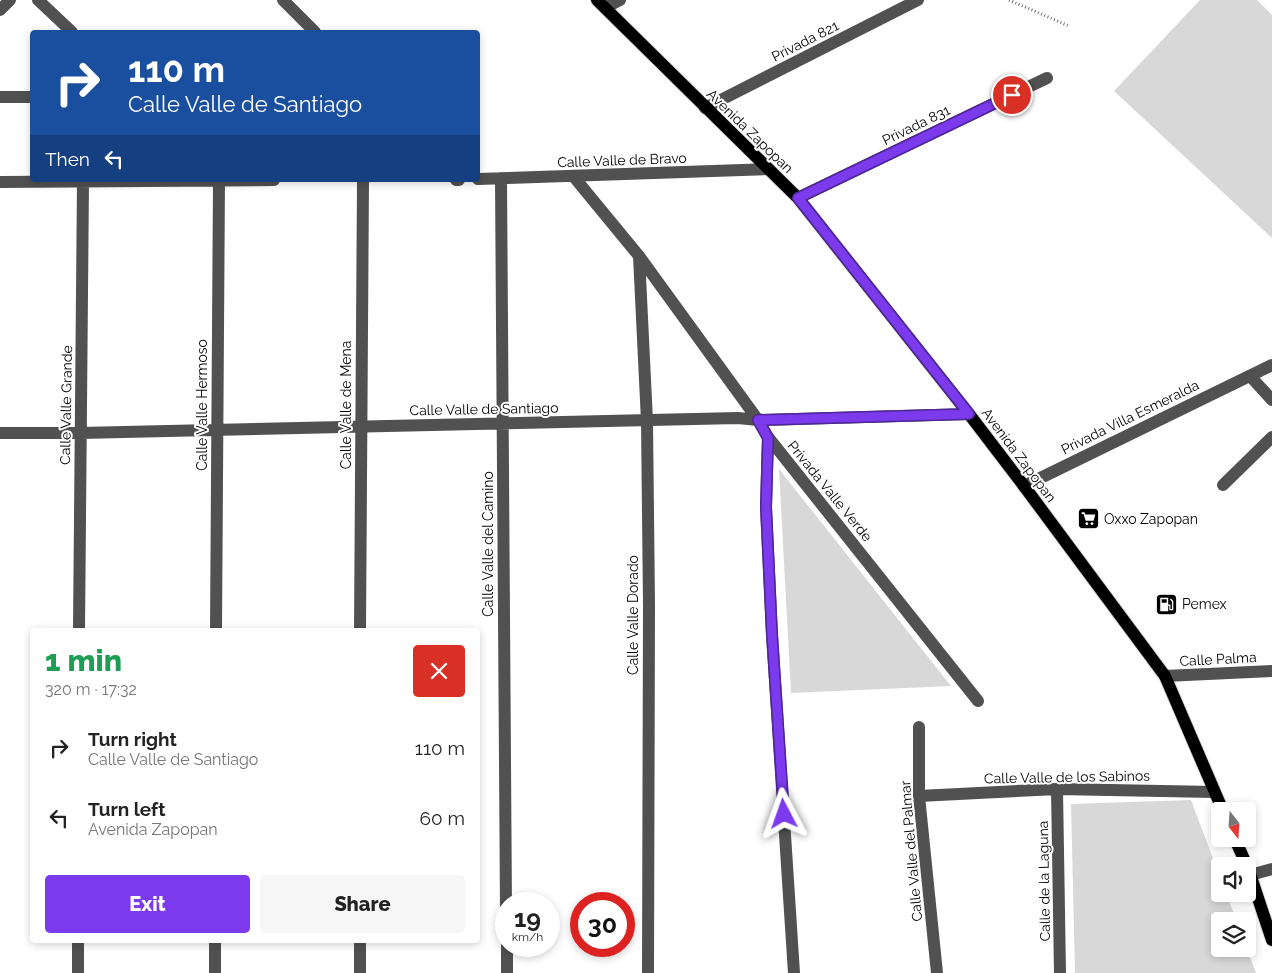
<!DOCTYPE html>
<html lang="en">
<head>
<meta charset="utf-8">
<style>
  :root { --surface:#fff; --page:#f6f6f6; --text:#222; --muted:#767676; --accent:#7c3aed }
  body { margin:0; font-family:Raleway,sans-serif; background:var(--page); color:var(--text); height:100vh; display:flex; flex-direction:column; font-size:19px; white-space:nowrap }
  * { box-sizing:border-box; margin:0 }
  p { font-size:16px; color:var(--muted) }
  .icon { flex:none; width:28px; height:28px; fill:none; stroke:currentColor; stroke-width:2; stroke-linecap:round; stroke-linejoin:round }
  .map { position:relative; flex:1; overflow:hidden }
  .details { position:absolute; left:30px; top:628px; width:450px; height:315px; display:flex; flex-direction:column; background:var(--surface); border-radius:5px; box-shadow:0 2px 8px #0003 }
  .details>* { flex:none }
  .banner { position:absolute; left:30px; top:30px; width:450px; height:152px; border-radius:5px; box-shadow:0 2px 8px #0003; background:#1a4fa0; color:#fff; overflow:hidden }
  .needle { width:32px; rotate:163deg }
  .tools { position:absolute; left:1211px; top:802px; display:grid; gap:10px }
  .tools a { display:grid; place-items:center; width:45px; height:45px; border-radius:5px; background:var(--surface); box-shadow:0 2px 8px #0003; font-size:25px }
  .speed { position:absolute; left:495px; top:892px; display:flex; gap:10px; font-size:25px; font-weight:700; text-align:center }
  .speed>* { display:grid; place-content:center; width:65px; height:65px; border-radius:50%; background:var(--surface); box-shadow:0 2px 8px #0003; line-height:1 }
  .speed small { font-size:12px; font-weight:400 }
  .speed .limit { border:8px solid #d22; background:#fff; color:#111 }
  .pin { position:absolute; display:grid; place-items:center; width:42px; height:42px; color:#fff; margin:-21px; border:2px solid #fff; border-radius:50%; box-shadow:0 1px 5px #0007 }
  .me { position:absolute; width:55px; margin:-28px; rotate:356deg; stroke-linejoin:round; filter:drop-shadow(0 0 4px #0008) }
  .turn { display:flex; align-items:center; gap:18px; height:105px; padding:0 15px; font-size:22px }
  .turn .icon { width:65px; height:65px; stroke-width:2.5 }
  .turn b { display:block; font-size:35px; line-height:42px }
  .then { display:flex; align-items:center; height:48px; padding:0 15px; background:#0003; gap:10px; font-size:19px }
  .round { display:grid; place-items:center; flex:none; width:52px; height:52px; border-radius:5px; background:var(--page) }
  .overview { display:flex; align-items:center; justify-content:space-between; height:85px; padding:0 15px }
  h1 { font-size:30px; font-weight:800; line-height:38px; color:#1e9e55 }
  .primary-button { display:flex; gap:10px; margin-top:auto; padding:10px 15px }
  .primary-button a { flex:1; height:58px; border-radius:5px; background:var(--accent); color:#fff; font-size:20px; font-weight:800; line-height:58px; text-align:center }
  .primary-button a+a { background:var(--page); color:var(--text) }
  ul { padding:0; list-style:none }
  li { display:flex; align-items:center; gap:15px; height:70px; padding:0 15px }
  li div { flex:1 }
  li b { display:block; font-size:19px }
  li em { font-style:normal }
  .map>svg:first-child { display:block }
</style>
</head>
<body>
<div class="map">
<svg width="1272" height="973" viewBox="0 0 1272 973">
  <rect width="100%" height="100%" fill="#fff"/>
  <path fill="#d8d8d8" d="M1200 0H1257L1272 15V238L1114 91Z
    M779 469 951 686 791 693Z
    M1191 800 1220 877V894H1226L1237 921H1220V949H1247L1256 973H1075L1071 804Z"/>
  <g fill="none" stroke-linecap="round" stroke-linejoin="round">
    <defs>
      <path id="major" d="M597 0 798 198 969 414 1024 486 1165 676 1223 811
        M1235 839 1247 866
        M1248 868 1272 940"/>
    </defs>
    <use href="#major" stroke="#dbdbdb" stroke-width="14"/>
    <path stroke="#737373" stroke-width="3" stroke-dasharray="1 2.5" stroke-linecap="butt" d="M1009 0 1069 26"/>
    <path stroke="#515151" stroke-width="12" d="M38 0 72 32
      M283 0 315 32
      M605 8 620 0
      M0 10 10 0
      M0 97H32
      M705 108 918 0
      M574 177 639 256 758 420 768 437 978 701
      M501 178 506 909
      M478 179 768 169
      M456 180H459
      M0 182 274 180
      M798 198 1047 78
      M639 256 647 421 649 605 648 973
      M1250 376 1272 400
      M0 433H80L738 418 758 420 969 414
      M768 437 766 507 772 635 794 973
      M1223 485 1272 437
      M1024 486 1272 365
      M79 630 83 181
      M216 630 219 180
      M360 630 363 180
      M1165 676 1272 671
      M919 727V796L937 973
      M1057 789 1060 973
      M919 796 1057 789 1214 792
      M1250 875 1272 869
      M507 946V973
      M78 973V940
      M215 973V940
      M360 973V940"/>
    <use href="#major" stroke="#000" stroke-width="12"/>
  </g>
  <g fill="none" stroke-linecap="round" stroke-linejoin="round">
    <defs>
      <path id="route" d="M784 814 772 635 766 507 768 438 758 420 969 414 798 198 1012 95"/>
    </defs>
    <use href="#route" stroke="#51269a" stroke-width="12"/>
    <use href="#route" stroke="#7c3aed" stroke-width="9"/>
  </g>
  <defs>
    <symbol id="supermarket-square" viewBox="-11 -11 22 22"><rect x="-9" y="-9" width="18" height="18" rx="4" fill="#000" stroke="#fff"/><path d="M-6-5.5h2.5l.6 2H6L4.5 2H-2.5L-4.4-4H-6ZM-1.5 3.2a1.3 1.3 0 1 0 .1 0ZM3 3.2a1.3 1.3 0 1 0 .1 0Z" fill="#fff"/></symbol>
    <symbol id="fuel-square" viewBox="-11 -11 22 22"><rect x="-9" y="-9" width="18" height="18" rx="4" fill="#000" stroke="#fff"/><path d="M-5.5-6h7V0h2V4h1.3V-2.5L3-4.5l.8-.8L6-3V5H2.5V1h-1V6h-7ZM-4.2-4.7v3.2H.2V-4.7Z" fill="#fff"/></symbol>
  </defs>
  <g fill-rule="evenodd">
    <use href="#supermarket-square" x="1076" y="506" width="25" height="25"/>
    <use href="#fuel-square" x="1154" y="592" width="25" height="25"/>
  </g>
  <g text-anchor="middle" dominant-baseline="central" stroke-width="4" stroke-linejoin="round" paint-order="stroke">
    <g font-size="14" fill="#000" stroke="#fff">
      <text transform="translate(805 41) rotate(-27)">Privada 821</text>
      <text transform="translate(916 125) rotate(-26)">Privada 831</text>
      <text transform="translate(750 131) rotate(44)">Avenida Zapopan</text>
      <text transform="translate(622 160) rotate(-2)">Calle Valle de Bravo</text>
      <text transform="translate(66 405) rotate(-89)">Calle Valle Grande</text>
      <text transform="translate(202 405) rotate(-90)">Calle Valle Hermoso</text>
      <text transform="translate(346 405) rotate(-90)">Calle Valle de Mena</text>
      <text transform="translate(484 409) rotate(-1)">Calle Valle de Santiago</text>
      <text transform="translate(1130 417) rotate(-26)">Privada Villa Esmeralda</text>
      <text transform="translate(1019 455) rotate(53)">Avenida Zapopan</text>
      <text transform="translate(830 491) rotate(51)">Privada Valle Verde</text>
      <text transform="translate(488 544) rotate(-90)">Calle Valle del Camino</text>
      <text transform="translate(633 615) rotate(-90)">Calle Valle Dorado</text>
      <text transform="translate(1218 659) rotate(-3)">Calle Palma</text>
      <text transform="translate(1067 777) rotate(-1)">Calle Valle de los Sabinos</text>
      <text transform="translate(911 851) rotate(-95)">Calle Valle del Palmar</text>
      <text transform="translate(1044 881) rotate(-91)">Calle de la Laguna</text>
    </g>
    <g font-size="14" fill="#000" stroke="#fff" text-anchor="start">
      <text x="1104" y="519">Oxxo Zapopan</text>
      <text x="1182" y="604">Pemex</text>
    </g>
  </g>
</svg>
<div class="tools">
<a><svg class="needle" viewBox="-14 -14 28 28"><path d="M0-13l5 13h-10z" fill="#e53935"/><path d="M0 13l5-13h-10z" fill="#767676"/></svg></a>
<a><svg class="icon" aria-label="sound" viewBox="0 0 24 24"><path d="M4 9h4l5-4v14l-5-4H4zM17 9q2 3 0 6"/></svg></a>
<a><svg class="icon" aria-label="layers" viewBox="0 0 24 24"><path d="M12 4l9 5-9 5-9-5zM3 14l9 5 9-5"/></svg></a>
</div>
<div class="speed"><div>19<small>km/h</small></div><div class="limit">30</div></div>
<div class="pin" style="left:1012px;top:95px;background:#d93025"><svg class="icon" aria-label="arrive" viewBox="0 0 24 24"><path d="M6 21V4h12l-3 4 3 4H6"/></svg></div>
<svg class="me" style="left:784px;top:814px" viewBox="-20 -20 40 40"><path d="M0-17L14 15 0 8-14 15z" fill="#7c3aed" stroke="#fff" stroke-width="4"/></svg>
<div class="banner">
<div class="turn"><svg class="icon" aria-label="right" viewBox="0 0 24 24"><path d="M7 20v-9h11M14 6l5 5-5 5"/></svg><div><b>110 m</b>Calle Valle de Santiago</div></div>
<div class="then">Then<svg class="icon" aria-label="left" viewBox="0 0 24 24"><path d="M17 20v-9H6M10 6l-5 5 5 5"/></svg></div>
</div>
<section class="details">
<div class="overview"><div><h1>1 min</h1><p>320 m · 17:32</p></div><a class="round" style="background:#d93025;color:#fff"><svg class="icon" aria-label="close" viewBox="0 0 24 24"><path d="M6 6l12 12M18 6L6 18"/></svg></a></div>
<ul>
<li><svg class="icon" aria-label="right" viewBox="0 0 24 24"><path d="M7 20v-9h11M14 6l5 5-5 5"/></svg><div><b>Turn right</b><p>Calle Valle de Santiago</p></div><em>110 m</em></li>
<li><svg class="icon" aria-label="left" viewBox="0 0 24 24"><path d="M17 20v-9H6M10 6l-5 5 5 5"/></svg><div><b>Turn left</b><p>Avenida Zapopan</p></div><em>60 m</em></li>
</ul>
<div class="primary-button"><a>Exit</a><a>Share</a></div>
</section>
</div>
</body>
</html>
